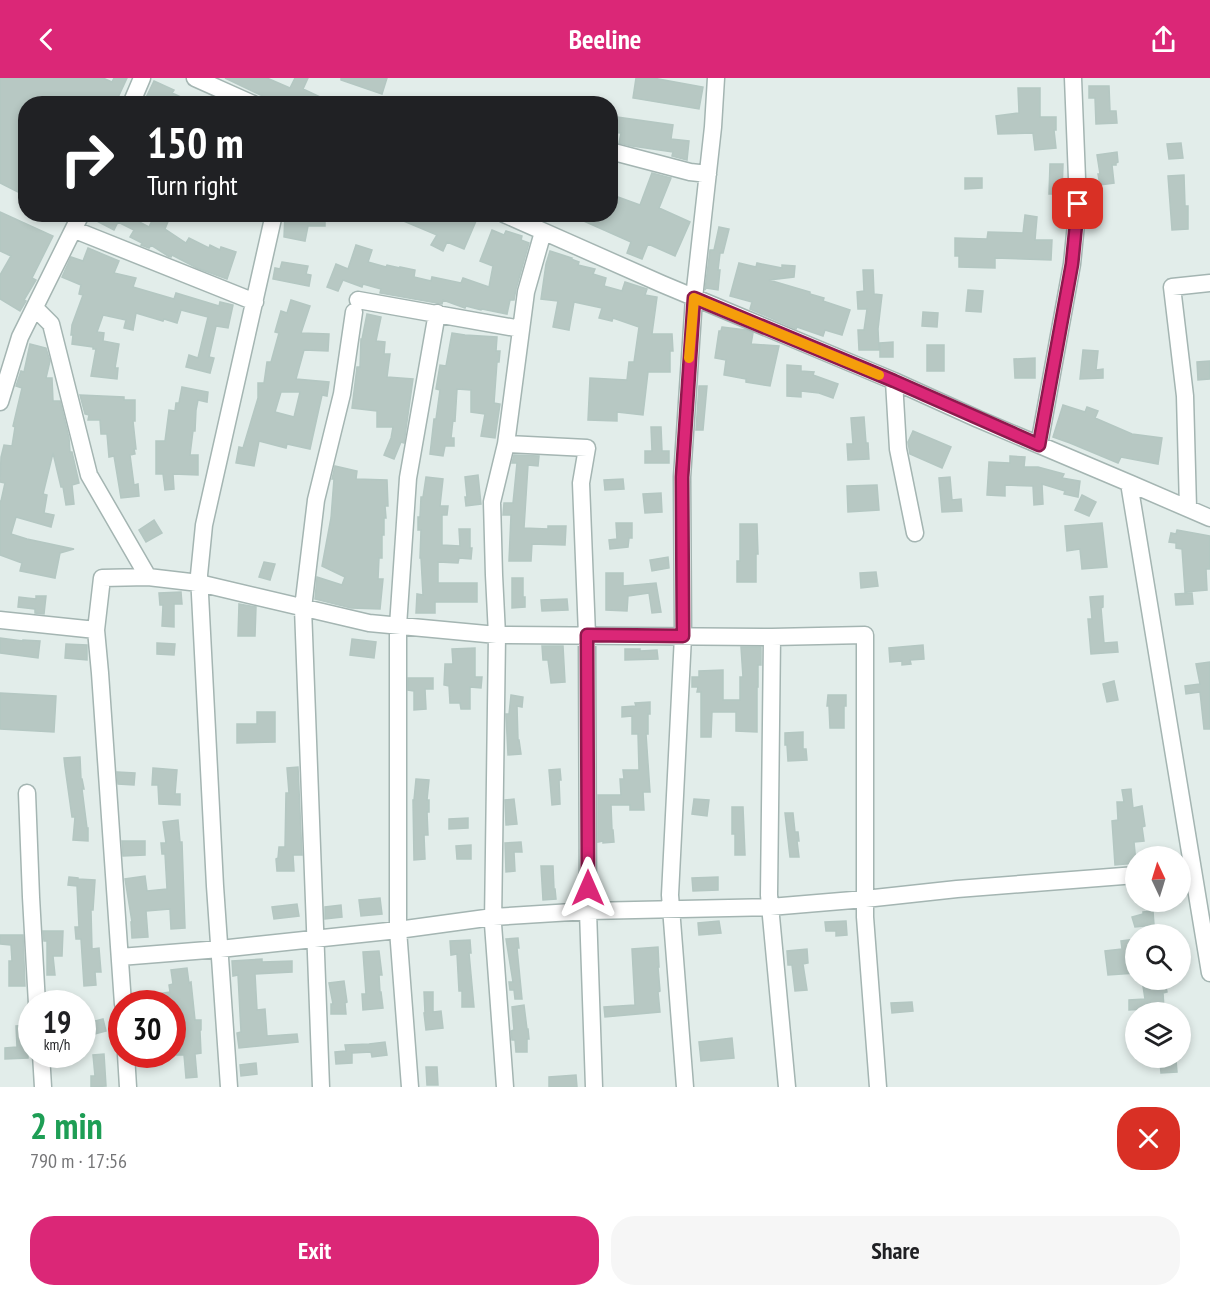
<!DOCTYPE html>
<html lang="en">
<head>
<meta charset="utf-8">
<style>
  :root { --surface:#fff; --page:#f6f6f6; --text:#202124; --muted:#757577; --accent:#db2777 }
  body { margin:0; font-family:"PT Sans Narrow",sans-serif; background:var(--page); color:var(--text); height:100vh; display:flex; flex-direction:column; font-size:22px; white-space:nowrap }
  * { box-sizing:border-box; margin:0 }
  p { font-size:20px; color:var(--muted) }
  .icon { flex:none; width:33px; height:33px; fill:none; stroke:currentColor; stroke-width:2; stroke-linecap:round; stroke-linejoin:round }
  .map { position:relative; height:1009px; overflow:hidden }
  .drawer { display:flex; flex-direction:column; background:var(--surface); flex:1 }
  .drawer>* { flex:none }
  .guide { position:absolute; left:18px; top:18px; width:600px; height:126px; border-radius:24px; box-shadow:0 3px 9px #0003; background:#202124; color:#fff; overflow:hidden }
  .needle { width:39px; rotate:356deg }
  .controls { position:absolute; left:1125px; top:768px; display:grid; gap:12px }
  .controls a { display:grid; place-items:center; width:66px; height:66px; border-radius:50%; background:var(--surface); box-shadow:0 3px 9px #0003; font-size:30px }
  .speed { position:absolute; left:18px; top:912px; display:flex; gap:12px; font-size:30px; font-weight:700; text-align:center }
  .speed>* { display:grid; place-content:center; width:78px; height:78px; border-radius:50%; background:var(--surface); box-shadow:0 3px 9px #0003; line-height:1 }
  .speed small { font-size:15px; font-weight:400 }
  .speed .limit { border:9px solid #d22; background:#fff; color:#111 }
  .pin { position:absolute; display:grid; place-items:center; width:51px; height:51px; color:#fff; margin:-26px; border-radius:12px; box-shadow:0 3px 9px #0006 }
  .me { position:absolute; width:66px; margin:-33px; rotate:0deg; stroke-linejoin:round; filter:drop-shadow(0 0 4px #0008) }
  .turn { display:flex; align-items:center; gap:21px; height:126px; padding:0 30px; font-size:27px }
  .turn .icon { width:78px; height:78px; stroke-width:2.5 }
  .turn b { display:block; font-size:42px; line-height:51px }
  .round { display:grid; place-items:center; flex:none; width:63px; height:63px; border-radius:24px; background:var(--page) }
  .overview { display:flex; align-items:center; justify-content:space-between; height:102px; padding:0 30px }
  h1 { font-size:36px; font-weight:800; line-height:45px; color:#1e9e55 }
  .cta { display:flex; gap:12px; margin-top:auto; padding:12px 30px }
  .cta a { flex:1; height:69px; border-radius:24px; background:var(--accent); color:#fff; font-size:24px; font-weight:800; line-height:69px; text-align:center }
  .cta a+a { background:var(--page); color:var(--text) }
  header { display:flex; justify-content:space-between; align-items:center; height:78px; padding:0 30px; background:var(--accent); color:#fff; font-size:27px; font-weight:800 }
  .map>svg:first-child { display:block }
</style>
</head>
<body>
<header><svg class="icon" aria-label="back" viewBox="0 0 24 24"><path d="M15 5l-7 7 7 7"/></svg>Beeline<svg class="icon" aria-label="share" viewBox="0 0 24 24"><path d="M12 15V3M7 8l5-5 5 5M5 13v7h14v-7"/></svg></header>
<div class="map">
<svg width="1210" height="1009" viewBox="0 0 1210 1009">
  <rect width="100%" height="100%" fill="#e2edea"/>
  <path fill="#b7c8c3" stroke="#b4c7c2" stroke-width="1.5" fill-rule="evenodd" d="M0 0H103L112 4 114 0H127L115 26H26V118L0 105Z
    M225 0H267L290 10 295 0H308L303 11 335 26H282L271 22Z
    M341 0H387L382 16 341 2Z
    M636 0H653L703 9 699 31 633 20Z
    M154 3 174 12 172 15 196 26H143Z
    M1089 8H1109L1110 33H1116L1117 45 1096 46 1095 20H1089Z
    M1018 10H1040V39H1056V52H1054L1056 70 1035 72 1033 55 998 56 996 38 1019 35Z
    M610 38 673 47 671 61 689 63 687 82 672 78 673 74 632 68 619 65 621 55 610 54Z
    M1181 65 1183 80 1169 81 1167 66Z
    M1117 74 1118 84 1116 85V87H1112L1114 105 1100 107 1098 96H1100L1097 77Z
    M1050 86H1063L1062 116H1049Z
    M652 95 671 100 659 130 690 144 675 178 648 166 642 181 627 175 631 164 568 136H610V116L640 127Z
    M1184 97 1185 128H1188V151L1172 152 1168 98Z
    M965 100H982V110L965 111Z
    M0 134 53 158 32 200 36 202 24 222 26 223 20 233 0 221V197L11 178 0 173Z
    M91 136H124L149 149 155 136H171L165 151 186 165 189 160 209 170 210 167 220 172 221 169 236 174 227 201 197 190 172 177 171 179 168 178 151 167 149 170 141 167 142 165 130 159 134 152 118 144 114 152 91 140Z
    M285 136H325V148H308L305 163 284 159Z
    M387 136H479L464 171 447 164 443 173 431 167 437 157Z
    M1025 137 1037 139 1035 162H1052L1051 182 995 180V190L959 189V178H955V160L987 161 988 154 1023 155Z
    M719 149 729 151 723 175H720L718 192H720L718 212 706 210 705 212 710 172H714Z
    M492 152 504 157 506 153 522 158 521 162 529 165 516 211 514 222H510L507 236 482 231 481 232 466 228 465 230 443 222 442 226 380 215 381 211 363 206 362 209 343 202 338 213 327 209 336 186 348 191 356 167 372 172 368 184 386 189 387 187 400 190V189L415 192 414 199 431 203 432 199 461 205 463 200 489 209 493 188 480 183Z
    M88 170 119 183 114 195 136 200 133 209 174 221 176 215 219 228 220 224 233 227 228 250 216 248 209 279 214 280 210 295 186 289 189 277 198 280 208 239 181 232 177 245 164 241 163 243 136 235 133 252 124 250 126 242 103 237 97 254 104 255 103 263 119 266 115 290H118L117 301 91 298 96 271H93V269L72 266 73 257H71L72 247 83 217 79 216 81 207 62 199 71 179 83 183Z
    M550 173 572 180 571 181 579 184 578 187 595 191 593 196 606 200 604 208 622 213 625 204 647 211 645 217 657 219 652 256H672L673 273H670V294H648L643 337 617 334V343L588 342 590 300 627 302 629 284H634L639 249 613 240 612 243 599 240 602 230 574 224 569 252 553 249 558 223 541 221 546 186Z
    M282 184 308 188 306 196 311 197 309 208 273 201 275 190 280 191Z
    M739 185 756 189 757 185 782 190V187L795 188 794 199 769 202 810 214V216L824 220 823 223 850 232 842 257 825 252 823 258 797 249 796 251 750 231 752 224 730 218Z
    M863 192H873L874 216 882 217 878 251 879 272H859L858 252H864L867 231H858L857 214 864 213Z
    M968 212 983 213 981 234 966 233Z
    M291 222 310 228 301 255 329 256 328 273 304 272 296 301 329 304 327 318 322 317 310 371 287 366 286 370 259 363 254 388 236 385 239 369 243 370 258 320V305H264L267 284H271L279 255 275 254 281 233 287 235ZM281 314H300L294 339 275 334Z
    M923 234 938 235 937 249 922 248Z
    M367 236 381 239 376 263 385 264 384 276H390L387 299 413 301 404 365 401 364 394 381 384 377 391 360 393 349H377V333L352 330 357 289H360L361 261H362Z
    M722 249 746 252 753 255 751 266 779 268 770 308 746 304V301L724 297 726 282 715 280 719 253H721Z
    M452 255 465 257 497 259 496 273H500L499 284H497L494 325 500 326 495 360 481 358 485 336 471 334V312L457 311 455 343 453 342 451 360H454V368H445L443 378 430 376 434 341H436L440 312 436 311 440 287 446 288Z
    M893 264V279H880V265Z
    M30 266 46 270 50 283 46 300H52L53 323H60L69 360 70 374H72L79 405 72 407 74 426 66 427 63 409H61L53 375 43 416 47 417 44 435 54 437 51 449 16 439 11 456 27 461 74 471 60 475 55 500 20 493 22 485 0 477V423H1L5 405 0 404 1 379 4 367 12 368 15 349 13 348 22 310 16 308 21 293 24 294Z
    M927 267H944V293H927Z
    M1083 272 1098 273 1096 292 1103 291V300L1080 301Z
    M1035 280V300H1015L1014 281Z
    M1210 283V301L1198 302 1197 284Z
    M787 287 801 288V293L814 294 813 297 838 306 833 320 819 315 801 313V319L787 318Z
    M699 308H707L703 352H696Z
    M182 309 208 314 207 324 198 322 196 332 195 353H193L190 377H198V397L173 396 174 411 165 412 163 396H156V363H165L169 332 175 333 176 325H179Z
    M80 317 124 319V322H135V343H133L136 371H134L135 376 130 377 134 407 138 406 139 418 121 420 114 378 109 379 107 356H101L100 342H88L89 337 85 336Z
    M1063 327 1085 334 1087 329 1098 333 1095 340 1132 356 1162 360 1158 386 1121 379 1118 385 1070 365 1053 359Z
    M864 339 866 365H868L869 381 848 382 847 366H853L851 340Z
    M651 349H661L662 373H669V385H645V373H652Z
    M913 353 951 369 942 390 910 376 908 364Z
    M514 377 539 378 538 388 528 387 524 450 548 451V448H566L565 467 532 466 531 483H509L511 437H503L504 425H513L517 385H512Z
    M1010 378 1025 379 1024 389H1038L1064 396 1062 400 1080 403 1078 419 1064 416 1065 413 1042 406 1043 426 1034 427 1033 408 1005 407V418L987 417 989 384 1010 385Z
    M335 388 357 393 356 401 387 402 388 428H385L386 440H384V457H382V480H379L378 501H383L380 531 351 530 315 521 317 499 342 507 345 499 322 488 331 440 334 401H332Z
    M478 397 481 426 466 428 465 419H467L465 399Z
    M426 399 443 401 440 428H448L447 437H442V467L460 468 459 451H470V470H472L471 481 459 480 458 485 438 484V505H477V524H435V535H416L417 516 423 517 421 480H420L421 452H418V439H420L421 419H423Z
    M950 399 952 422 961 421 962 433 942 434 939 400Z
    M623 401 624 411 605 412 604 402Z
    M877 407 879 432 848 434 847 408Z
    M661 415 662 434 645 435 643 416Z
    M1082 417 1096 424 1089 438 1075 432Z
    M154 442 162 455 146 464 139 452Z
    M616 445H632V460H629L628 469 610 471 609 462 617 461Z
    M1102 445 1107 489 1082 491 1080 471 1067 473 1065 448Z
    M740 446H757L758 476H756V504H737V483H740Z
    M1177 452 1210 458V491H1206L1207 512 1185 514 1182 471 1176 470V465L1169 464 1171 455 1176 456Z
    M668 479 669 490 652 493 650 482Z
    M264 484 275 486 270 502 259 499Z
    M876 494 878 508 861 510 860 495Z
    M606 495H623V508L656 505 661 534 652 535 649 515 628 518 627 533 606 532Z
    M512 500H523V519H525V529L512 530Z
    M181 514 182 526H174V549L162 548 163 527H160L159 515Z
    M1192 515 1193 526 1176 527 1175 516Z
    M36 518H46L44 536 35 535V531L18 529 19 519 36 521Z
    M1103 518V529L1101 530 1104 565 1117 564 1118 574 1091 576 1088 541H1092L1090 519Z
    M567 521 568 532 542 533 541 522Z
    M239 526 256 529 255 558H238Z
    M0 560 23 563V562L40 563 38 580 0 575Z
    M352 561 376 564 374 580 350 577Z
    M157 565 175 566 174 577 157 576Z
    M66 566 87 567V582L65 580Z
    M923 567 924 581 910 582 911 586 902 587V583L890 584 889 570Z
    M542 568H563L565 604 551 605 548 582H543Z
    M741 569H761V587H758V609H757V654L736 653V634H712L711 659H701V614H697L698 609H692V599H699V593L723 592V622H740V599H743Z
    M475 570V599H482L481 610 470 609V631H461L460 625H450L449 608 444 607 445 586H453L452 571Z
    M625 571H640V573L657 572 658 581 625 582Z
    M1210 584V651H1204L1200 614 1186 616 1185 608 1200 606 1196 586Z
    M408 600H433V611H425L426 631 414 632V613L408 612Z
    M1114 603 1118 622 1107 624 1103 606Z
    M0 615 56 618 54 654 0 651Z
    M511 617 523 619 522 629 517 628 518 662H519L521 676 508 677 506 636H509Z
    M828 617H846V628H844V650H830L829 628H827Z
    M650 624V636H648V656H646L650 714H643L644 732H630V727H611L612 752H613L614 764 603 765V763L598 764V717H621L620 701H624L623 692H639L638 656H632V638L622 639V629L636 628 635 625Z
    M257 634H275V664L237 665V646H257Z
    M803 654V671H806L807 682 788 683 787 667H785V655Z
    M80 679 81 701H82L84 711H82L87 750H88V763L73 762 75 739H72L65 689 64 680Z
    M298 689 302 777H293L294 793H277L276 781 278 780 279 769H285L286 715H289L287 690Z
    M153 690 177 692 175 716H180V727L159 726 158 707H152Z
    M560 691 561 702H559L560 726 552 727 549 692Z
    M117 694 135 695 134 707 118 706Z
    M416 701 429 702 427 722H429V734H427L428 757H424L425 781 414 782 413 722H414Z
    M1131 711 1133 730 1142 728 1145 748 1142 749 1144 763 1134 764 1136 785 1115 787 1112 743 1118 742 1117 724H1124L1122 712Z
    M514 721 517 746 506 747 505 722Z
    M694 721 709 722 707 738 692 736Z
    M732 729H743L745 777H735V756H732Z
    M785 735H793L795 754H798L799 763H797L799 779H790Z
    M468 740V750L449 751V741Z
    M178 742 180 764H182L185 850 171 851 170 831 146 833 148 859 132 860 131 844H132L125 801 145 798 147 813 167 811 165 776H162L161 765H166L163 744Z
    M122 763H145V777L123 778Z
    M521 764 522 774H514L515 793 506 794 505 765Z
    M471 767V781H457L456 768Z
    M541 788H553L554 811H555L556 821 543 822Z
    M69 799 78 800V801L95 802 93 832H91L92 871 99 870 101 894H95L96 907 84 908 81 861H76L75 849H79L77 808 68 807Z
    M718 799V812L693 813 692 800Z
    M380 820 382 836 361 838 359 822Z
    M297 826 299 838 274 841 272 829Z
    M341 827 342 839 325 841V829Z
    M1153 833 1154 847 1135 849 1132 839 1143 836V834Z
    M719 843 721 855 699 857 698 845Z
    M846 843 847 857 836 858V853H826L825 844Z
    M43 853H63L62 878H53L55 897H47V863H44Z
    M0 857H23L25 908H9V883H12L11 867 0 866Z
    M518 860 519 870H517L522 921H515L514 912H510L509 904H513L506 861Z
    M1136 861V895L1108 897 1105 873 1122 871 1121 863Z
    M470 862 471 875H469L474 929H462V913H459L457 876 451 877 450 863Z
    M658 869 659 889H658L660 913 658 914 660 934 605 939 604 929 635 927 632 871Z
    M807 871 808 885 803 886 807 912 795 913 792 887H788L787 873Z
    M379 873 382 897H379L380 914H381L383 930 363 932 362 916H366L363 874Z
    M262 881V884L292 883V894L255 896 257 932 265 931 267 958 297 956 298 964 239 970 237 955 241 954 238 897 233 898 232 883Z
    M187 890 189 905 191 904 195 942H201V952L200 953 201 975 195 976 197 999 186 1000 184 977H176L175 965H180L177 930 172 931V926H133V920L170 914 169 907 173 906 171 892Z
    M344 903 347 924 345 925 346 936H331V926H333L329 905Z
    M1165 904 1167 914 1163 915 1164 930 1129 932V922L1145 921 1143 908Z
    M424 914H433V934L441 933 443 950 426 952 424 935H425Z
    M912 924 913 933 892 935 891 925Z
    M524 927 527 951H528L529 961H527V974H516L515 962H512L511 953 514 952 512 929Z
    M103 941 106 953 87 958 84 946Z
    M28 947V980L5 981V970L17 969 16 948Z
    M732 960 734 980 701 983 699 964Z
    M385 964 387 977 372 979 371 974 352 975V985L336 986 335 974 346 973 345 967 369 966Z
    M104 976 106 1008 91 1009V998H95L93 977Z
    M1176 982 1177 994 1161 995 1160 983Z
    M256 985 257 996 241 998 240 987Z
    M426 989H437L438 1007H427Z
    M576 997 577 1009H549V999Z"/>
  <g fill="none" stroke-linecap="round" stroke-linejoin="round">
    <defs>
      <path id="minor" d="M195 0 253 26
        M131 26 142 0
        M610 73 690 94 708 96
        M504 136 662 206 894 303 978 341 1129 405 1210 895
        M75 152 255 224
        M358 222 521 251
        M35 230 51 246 89 397 148 499 199 505 369 545 497 557 772 559 865 557V839L878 1009
        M894 303 898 371 915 455
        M0 324 20 259 81 136
        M506 366 587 370 581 405 587 557 588 833 594 1009
        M1039 367 1072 186 1078 126 1073 0
        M1129 405 1210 440
        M1188 430 1185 318 1172 209 1210 205
        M0 542 96 552
        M772 559 769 817 787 1009
        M27 715 31 819 37 926
        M120 879 220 871 398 852 493 839 588 833 770 829 865 821 957 811 1136 797
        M123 926 100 595 96 552 102 500 148 499
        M41 976 43 1009
        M126 976 128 1009
        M229 1009 215 808 199 497 204 447 274 136
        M321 1009 303 530 316 422 342 316 354 234
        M410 1009 398 852V548L408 400 437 235
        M505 1009 493 846 497 557 494 497 492 424 506 366 526 214 543 154
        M685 1009 670 817 683 558 682 399 694 220 713 49 716 0"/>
    </defs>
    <use href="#minor" stroke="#a4b5b2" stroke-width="19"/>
    <use href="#minor" stroke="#fff" stroke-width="16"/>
  </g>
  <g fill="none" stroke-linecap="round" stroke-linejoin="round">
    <defs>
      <path id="route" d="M588 810 587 557 683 558 682 399 694 220 894 303 1039 367 1072 186 1078 126"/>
    </defs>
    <use href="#route" stroke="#8e194d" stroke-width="15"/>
    <use href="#route" stroke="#db2777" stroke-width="10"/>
    <path stroke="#f59e0b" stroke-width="10" d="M689 280 694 220 879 297"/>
  </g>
</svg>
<div class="controls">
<a><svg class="needle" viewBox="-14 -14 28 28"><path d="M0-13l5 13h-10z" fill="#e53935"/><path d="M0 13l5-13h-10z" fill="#757577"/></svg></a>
<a><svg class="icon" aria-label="search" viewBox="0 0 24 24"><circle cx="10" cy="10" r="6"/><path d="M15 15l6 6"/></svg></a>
<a><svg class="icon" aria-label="layers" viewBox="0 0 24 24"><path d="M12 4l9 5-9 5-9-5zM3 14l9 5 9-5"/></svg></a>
</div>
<div class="speed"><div>19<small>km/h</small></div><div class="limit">30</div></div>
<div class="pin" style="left:1078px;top:126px;background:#d93025"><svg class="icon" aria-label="arrive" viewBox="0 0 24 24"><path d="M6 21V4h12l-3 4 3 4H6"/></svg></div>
<svg class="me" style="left:588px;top:810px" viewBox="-20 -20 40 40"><path d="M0-17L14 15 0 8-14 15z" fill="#db2777" stroke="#fff" stroke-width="4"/></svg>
<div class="guide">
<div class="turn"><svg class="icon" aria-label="right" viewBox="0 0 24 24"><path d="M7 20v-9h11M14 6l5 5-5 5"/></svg><div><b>150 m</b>Turn right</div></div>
</div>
</div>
<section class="drawer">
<div class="overview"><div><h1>2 min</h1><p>790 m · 17:56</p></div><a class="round" style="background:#d93025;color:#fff"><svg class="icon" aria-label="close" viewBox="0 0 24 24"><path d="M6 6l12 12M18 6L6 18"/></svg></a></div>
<div class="cta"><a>Exit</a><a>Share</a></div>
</section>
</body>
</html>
